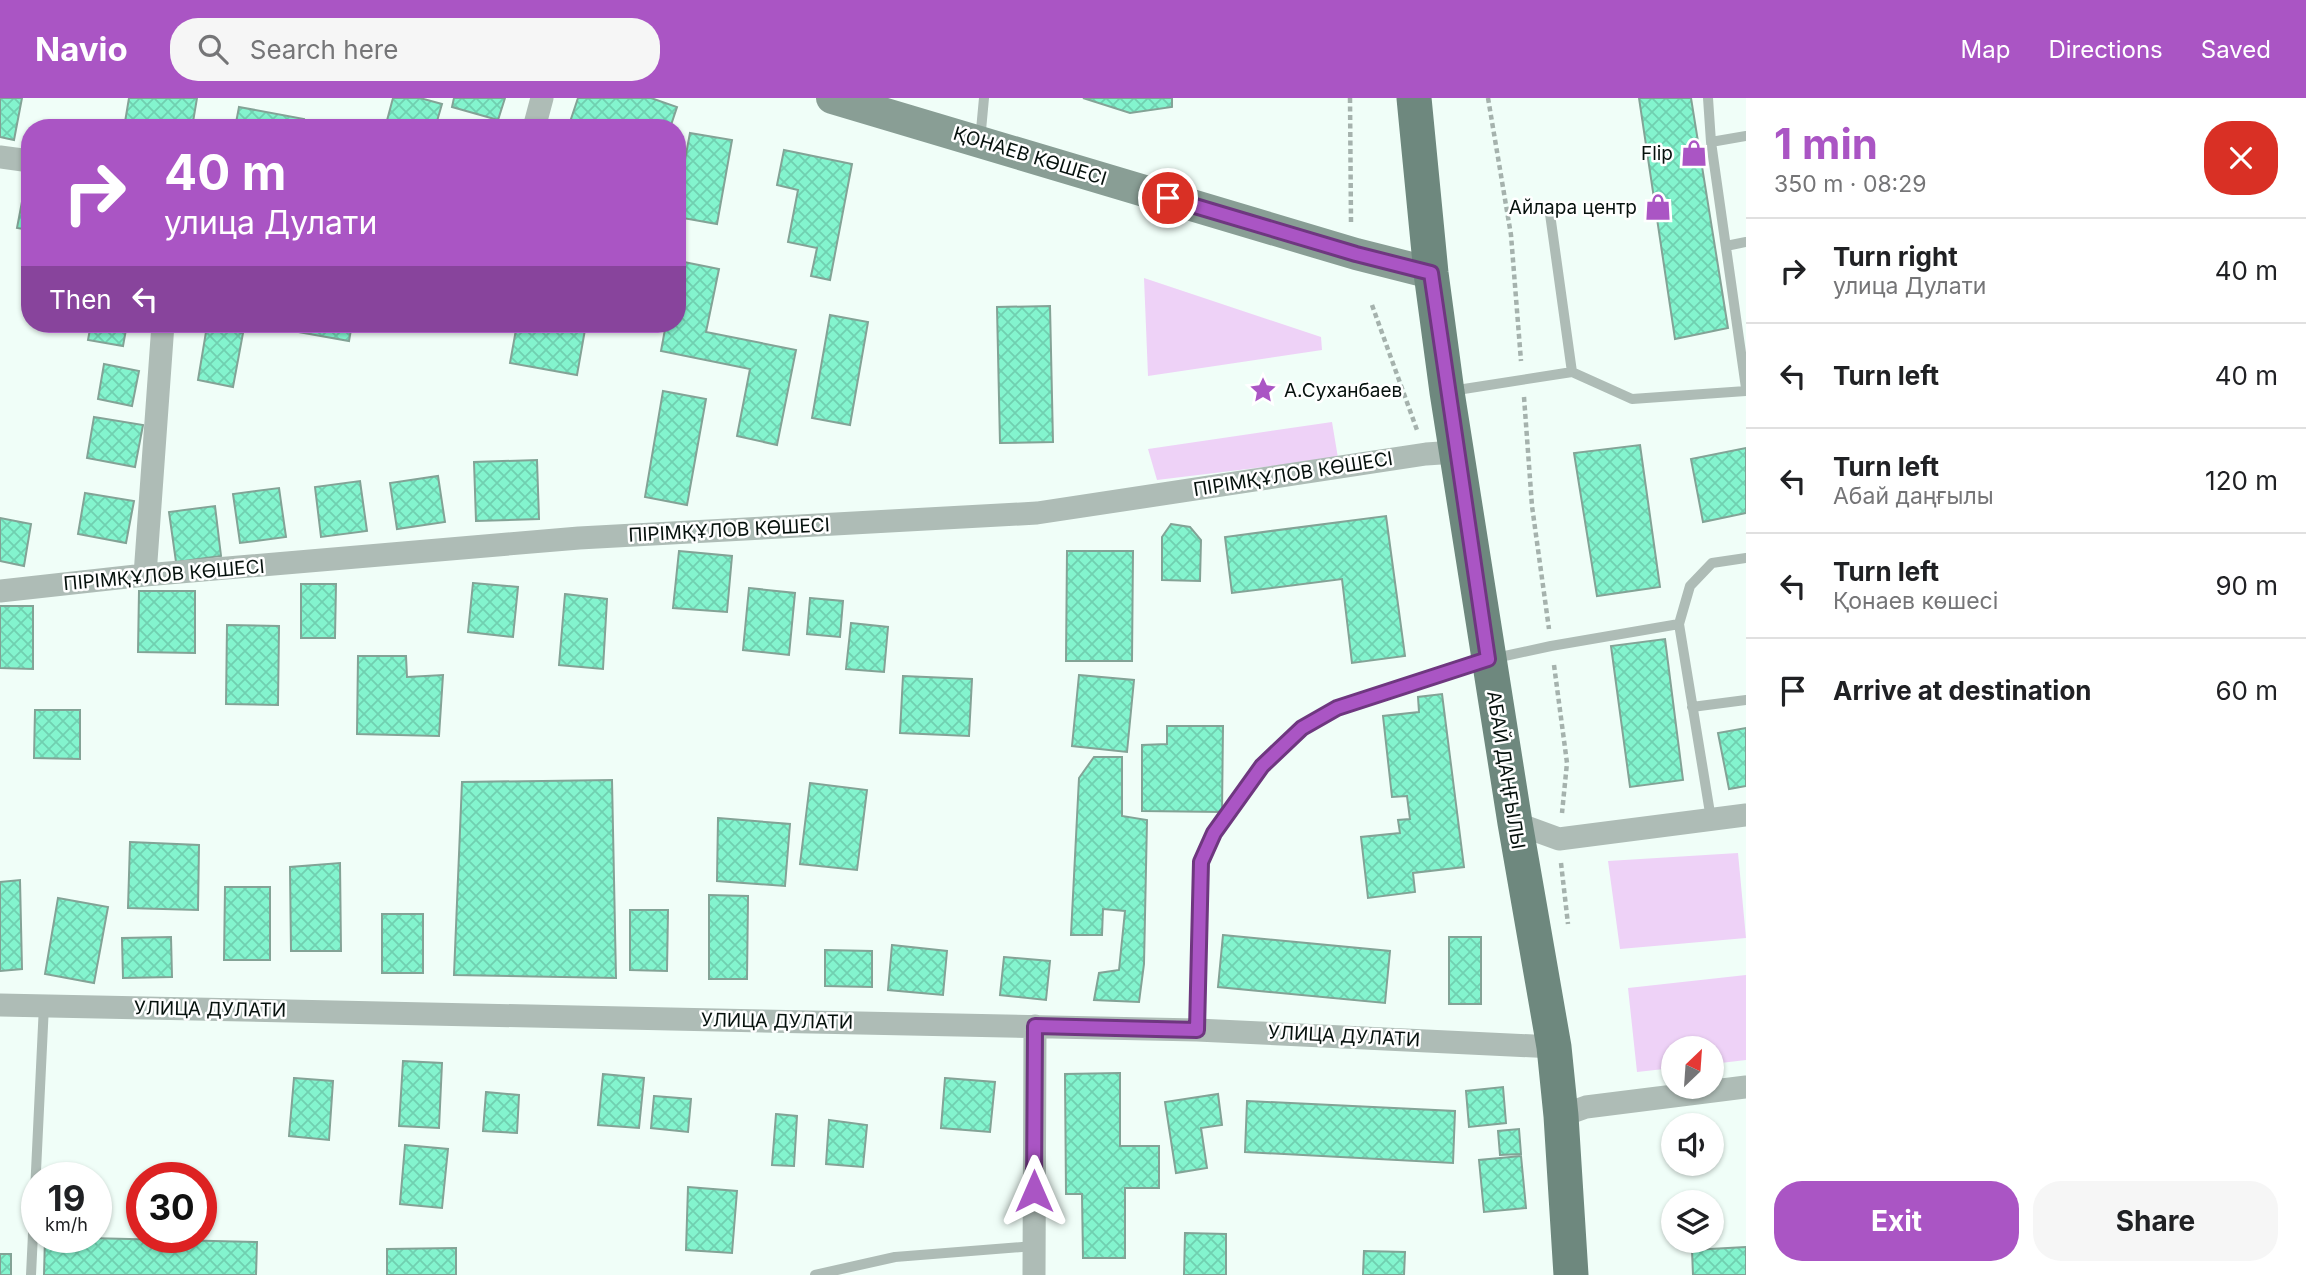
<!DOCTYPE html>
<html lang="en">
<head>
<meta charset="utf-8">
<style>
  :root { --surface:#fff; --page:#f6f6f6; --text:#202124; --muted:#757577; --line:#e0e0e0; --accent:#aa55c4 }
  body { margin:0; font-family:Inter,sans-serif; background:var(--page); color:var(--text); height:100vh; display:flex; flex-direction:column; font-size:26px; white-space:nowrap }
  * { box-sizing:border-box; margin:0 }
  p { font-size:23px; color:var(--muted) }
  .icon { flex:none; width:38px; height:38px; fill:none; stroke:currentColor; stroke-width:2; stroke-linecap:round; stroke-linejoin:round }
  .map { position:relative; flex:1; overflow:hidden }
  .side { display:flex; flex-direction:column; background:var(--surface); width:560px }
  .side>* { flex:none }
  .banner { position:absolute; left:21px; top:21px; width:665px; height:214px; border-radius:28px; box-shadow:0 2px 5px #0004; background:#aa55c4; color:#fff; overflow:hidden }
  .needle { width:46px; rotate:25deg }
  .tools { position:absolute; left:1661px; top:938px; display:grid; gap:14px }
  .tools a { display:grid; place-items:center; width:63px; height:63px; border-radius:50%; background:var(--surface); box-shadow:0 2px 5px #0004; font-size:35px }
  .speed { position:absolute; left:21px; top:1064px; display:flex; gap:14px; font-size:35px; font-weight:700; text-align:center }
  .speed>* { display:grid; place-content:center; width:91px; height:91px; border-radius:50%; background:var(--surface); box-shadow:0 2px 5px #0004; line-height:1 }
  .speed small { font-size:18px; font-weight:400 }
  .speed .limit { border:10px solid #d22; background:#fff; color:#111 }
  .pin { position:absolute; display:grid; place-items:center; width:60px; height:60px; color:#fff; margin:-30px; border:4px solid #fff; border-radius:50%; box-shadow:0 2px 7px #0007 }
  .me { position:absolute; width:77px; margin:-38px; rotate:0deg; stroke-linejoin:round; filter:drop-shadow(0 0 5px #0008) }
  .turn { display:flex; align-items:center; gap:24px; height:147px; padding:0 28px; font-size:32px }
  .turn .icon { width:91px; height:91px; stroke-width:2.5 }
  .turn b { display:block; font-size:49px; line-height:60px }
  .then { display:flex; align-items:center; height:66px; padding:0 28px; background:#0003; gap:14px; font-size:26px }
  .round { display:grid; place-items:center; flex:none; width:74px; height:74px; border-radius:28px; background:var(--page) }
  .summary { display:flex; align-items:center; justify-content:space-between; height:119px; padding:0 28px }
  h1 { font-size:42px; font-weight:700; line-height:52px; color:var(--accent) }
  .cta { display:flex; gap:14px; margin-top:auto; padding:14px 28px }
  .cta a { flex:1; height:80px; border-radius:28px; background:var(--accent); color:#fff; font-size:28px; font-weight:700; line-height:80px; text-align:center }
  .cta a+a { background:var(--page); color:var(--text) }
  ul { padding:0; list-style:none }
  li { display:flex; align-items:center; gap:21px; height:105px; padding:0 28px; border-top:2px solid var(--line) }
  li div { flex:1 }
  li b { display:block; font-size:26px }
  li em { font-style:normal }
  header { display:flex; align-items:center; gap:42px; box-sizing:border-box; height:98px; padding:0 35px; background:var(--accent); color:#fff }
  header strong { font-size:33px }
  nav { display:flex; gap:38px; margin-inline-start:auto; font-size:24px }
  .search { width:490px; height:63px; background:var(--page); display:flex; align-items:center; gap:18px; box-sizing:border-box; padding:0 24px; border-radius:28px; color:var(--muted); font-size:26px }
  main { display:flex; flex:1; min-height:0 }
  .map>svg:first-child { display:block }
</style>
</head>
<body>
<header>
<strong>Navio</strong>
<div class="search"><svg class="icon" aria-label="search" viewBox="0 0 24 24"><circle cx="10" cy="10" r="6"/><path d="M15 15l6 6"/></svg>Search here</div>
<nav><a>Map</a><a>Directions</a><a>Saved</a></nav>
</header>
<main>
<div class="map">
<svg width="1746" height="1177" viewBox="0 0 1746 1177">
  <defs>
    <pattern id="building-cross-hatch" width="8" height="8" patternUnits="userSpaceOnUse" patternTransform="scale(1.75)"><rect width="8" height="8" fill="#83f4ce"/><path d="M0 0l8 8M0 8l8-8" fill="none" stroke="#70d0b0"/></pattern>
  </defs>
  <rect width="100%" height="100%" fill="#f0fef8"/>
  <path fill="#eed2f7" d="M1144 180 1321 239 1322 252 1148 278Z
    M1332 324 1338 360 1157 382 1148 351Z
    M1738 755 1746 840 1620 851 1608 763Z
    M1746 877V962L1712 966V950H1673V970L1637 974 1628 890Z"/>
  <path fill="url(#building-cross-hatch)" stroke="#83a396" stroke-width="2" d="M0 0H22L14 42 0 39Z
    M129 0H197L192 30H124Z
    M393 0H420L442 6 435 30H385Z
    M454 0H505L498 22 452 9Z
    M578 0H651L677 9 670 30H568Z
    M1083 0H1172V9L1130 15Z
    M1639 0H1691L1728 230 1675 241Z
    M239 9 304 21 303 30H235Z
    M690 35 732 42 717 126 677 119V104Z
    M784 52 852 66 830 182 811 178 817 150 788 144 798 92 777 87Z
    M25 88 30 89V132L17 130Z
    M679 163 719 171 706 234 796 252 777 347 737 338 750 271 661 253 666 226H677Z
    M1050 208 1053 344 1000 345 997 209Z
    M830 217 868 224 850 327 812 320Z
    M91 226H127L123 248 88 242Z
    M300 226H352L349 243 298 234Z
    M517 226H586L577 277 510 265Z
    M207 228 243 235 233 289 198 282Z
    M104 266 139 273 132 308 98 301Z
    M663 293 706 301 687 407 645 399Z
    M94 319 143 327 135 369 87 360Z
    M1640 347 1660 489 1597 498 1574 355Z
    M1746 350V415L1703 424 1691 361Z
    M537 362 539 421 476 423 474 364Z
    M438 378 445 424 397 431 390 385Z
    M360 383 367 433 321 439 315 389Z
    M279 390 286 439 240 445 233 396Z
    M85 395 134 403 126 445 78 436Z
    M215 408 221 458 176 464 169 414Z
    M1386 418 1405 558 1352 565 1342 481 1232 495 1225 439Z
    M0 420 31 426 24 468 0 463Z
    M1171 426 1190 429 1201 442 1200 483 1162 482V439Z
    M679 453 732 458 727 514 673 510Z
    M1067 453H1133L1132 563H1066Z
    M473 485 518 489 513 539 468 534Z
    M301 486H336L335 540H301Z
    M749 490 795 495 789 557 743 552Z
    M139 493H195V555L138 554Z
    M565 496 607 501 603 571 559 567Z
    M810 500 843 503 840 539 807 536Z
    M0 508H33V571L0 570Z
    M851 525 888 529 884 574 846 571Z
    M227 527 279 528 278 607 226 606Z
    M1665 541 1683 682 1630 689 1611 548Z
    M358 558H406L407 579 443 577 439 638 357 636Z
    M1079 577 1134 582 1127 654 1072 648Z
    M903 578 972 581 969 638 900 635Z
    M1442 596 1464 769 1413 775 1415 794 1368 800 1361 739 1400 735 1398 722 1410 721 1407 698 1392 699 1383 618 1419 614 1418 599Z
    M35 612H80V661L34 660Z
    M1167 628H1223L1222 714 1142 713V647L1167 646Z
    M1746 630V688L1729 691 1718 635Z
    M1094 659H1122V718L1147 722 1144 866 1139 904 1094 902 1099 875 1119 872 1125 813 1103 811 1102 837H1071L1079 680Z
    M612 682 616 880 454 877 462 684Z
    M810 685 867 692 857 772 800 766Z
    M718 720 790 726 785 788 717 783Z
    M130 744 199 747 198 812 128 810Z
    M340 765 341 853H291L290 769Z
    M20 782 22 871 0 873V784Z
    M225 789H270V862H224Z
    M709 797 748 798 747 881H709Z
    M58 800 108 809 94 885 45 876Z
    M630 812H668L667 873 630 872Z
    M382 816H423V875H382Z
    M1223 837 1390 853 1385 905 1218 889Z
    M171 839 172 879 123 880 122 840Z
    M1449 839H1481V906H1449Z
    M892 847 947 853 943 897 888 892Z
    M825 852 872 853V889L825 888Z
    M1004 859 1050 863 1046 902 1000 897Z
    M403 963 442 965 439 1030 399 1028Z
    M1120 975V1048H1159V1090H1125V1160H1083L1082 1096H1066L1065 976Z
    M603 976 644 980 639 1030 598 1027Z
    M294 980 333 983 329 1042 289 1038Z
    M945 980 995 984 990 1034 941 1030Z
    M1503 989 1506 1025 1469 1029 1466 993Z
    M486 994 519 997 517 1035 483 1033Z
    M1218 996 1222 1027 1201 1030 1207 1070 1176 1075 1165 1004Z
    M654 998 691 1001 688 1034 651 1030Z
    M1247 1003 1455 1013 1453 1065 1245 1054Z
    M776 1016 797 1018 794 1068 772 1067Z
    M829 1022 867 1027 863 1069 826 1066Z
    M1519 1031 1521 1056 1500 1057 1498 1033Z
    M405 1047 448 1051 442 1110 400 1106Z
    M1521 1058 1526 1110 1484 1114 1479 1062Z
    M688 1089 737 1093 732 1155 686 1152Z
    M1185 1135 1226 1136V1177H1184Z
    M45 1139 257 1144 256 1177H44Z
    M1746 1149V1177H1693L1692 1152Z
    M456 1150V1177H387V1151Z
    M1364 1153 1405 1154 1404 1177H1363Z
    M0 1156H11V1177H0Z"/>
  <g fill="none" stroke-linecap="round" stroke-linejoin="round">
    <path stroke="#a5b2ad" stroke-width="4.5" stroke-dasharray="5 3.5" stroke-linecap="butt" d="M1350 0 1351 124
      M1488 0 1511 137 1521 263
      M1372 207 1417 332
      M1524 299 1532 408 1549 531
      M1554 567 1567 665 1562 715
      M1561 765 1568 826"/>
    <path stroke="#aebcb6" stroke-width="10" d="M1708 0 1711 44 1746 290
      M980 43 984 0
      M1711 44 1746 38
      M1550 116 1572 274 1632 301 1746 293
      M1726 148 1746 144
      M1451 293 1572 274
      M1692 609 1746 602
      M1711 721 1679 526 1690 488 1712 465 1746 460
      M1197 932 1201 764 1214 735 1262 668 1302 630 1337 610 1468 566 1551 548 1679 526
      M31 1177 44 907
      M815 1177 895 1159 1034 1148"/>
    <path stroke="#aebcb6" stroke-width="23" d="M534 30 542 0
      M0 59 30 63
      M145 477 163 226
      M0 493 145 477 579 440 1037 415 1426 356 1456 354
      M1515 725 1559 741 1746 717
      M0 907 1197 932 1554 949
      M1561 1018 1586 1009 1746 989
      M1034 1177 1035 928"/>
    <path stroke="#899e95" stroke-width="32" d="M832 0 1356 156 1431 175"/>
    <path stroke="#6e887e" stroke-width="35" d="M1414 0 1431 175 1447 294 1515 725 1554 949 1561 1018 1571 1177"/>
  </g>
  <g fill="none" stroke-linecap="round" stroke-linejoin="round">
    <defs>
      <path id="route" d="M1034 1093 1035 928 1197 932 1201 764 1214 735 1262 668 1302 630 1337 610 1488 561 1431 175 1356 156 1168 100"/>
    </defs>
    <use href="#route" stroke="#6e377f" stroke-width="18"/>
    <use href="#route" stroke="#aa55c4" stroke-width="12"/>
  </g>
  <defs>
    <symbol id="shop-bare" viewBox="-9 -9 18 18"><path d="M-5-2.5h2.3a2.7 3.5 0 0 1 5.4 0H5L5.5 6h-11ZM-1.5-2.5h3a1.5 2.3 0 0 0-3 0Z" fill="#aa55c4" stroke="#fff" stroke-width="2.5" paint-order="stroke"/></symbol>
    <symbol id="sight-bare" viewBox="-9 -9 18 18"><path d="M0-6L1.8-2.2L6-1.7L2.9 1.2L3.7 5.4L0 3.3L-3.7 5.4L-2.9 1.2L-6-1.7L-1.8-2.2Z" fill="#aa55c4" stroke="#fff" stroke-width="2.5" paint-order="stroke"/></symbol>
  </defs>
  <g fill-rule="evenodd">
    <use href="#shop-bare" x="1675" y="36" width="38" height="38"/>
    <use href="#shop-bare" x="1639" y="90" width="38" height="38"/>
    <use href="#sight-bare" x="1244" y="273" width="38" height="38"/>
  </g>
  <g text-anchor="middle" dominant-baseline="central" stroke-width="5" stroke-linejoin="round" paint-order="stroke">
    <g font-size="19" fill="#06110d" stroke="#fff" text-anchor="end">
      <text x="1673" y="55">Flip</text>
      <text x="1637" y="109">Айлара центр</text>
      <text x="1284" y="292" text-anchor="start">А.Суханбаев</text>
    </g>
    <g font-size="19" fill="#06110d" stroke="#fff">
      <text transform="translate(1030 58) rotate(17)">ҚОНАЕВ КӨШЕСІ</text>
      <text transform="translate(1293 376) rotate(-9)">ПІРІМҚҰЛОВ КӨШЕСІ</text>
      <text transform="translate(729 432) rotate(-3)">ПІРІМҚҰЛОВ КӨШЕСІ</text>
      <text transform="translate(164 477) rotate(-5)">ПІРІМҚҰЛОВ КӨШЕСІ</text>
      <text transform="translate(1506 672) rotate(81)">АБАЙ ДАҢҒЫЛЫ</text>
      <text transform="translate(210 911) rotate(1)">УЛИЦА ДУЛАТИ</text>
      <text transform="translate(777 923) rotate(1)">УЛИЦА ДУЛАТИ</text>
      <text transform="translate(1344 938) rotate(3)">УЛИЦА ДУЛАТИ</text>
    </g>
  </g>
</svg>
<div class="tools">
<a><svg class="needle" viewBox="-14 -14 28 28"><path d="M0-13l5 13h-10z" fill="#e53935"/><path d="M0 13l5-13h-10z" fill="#757577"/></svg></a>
<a><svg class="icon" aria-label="sound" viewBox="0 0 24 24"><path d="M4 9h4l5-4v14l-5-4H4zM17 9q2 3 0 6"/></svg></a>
<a><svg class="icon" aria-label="layers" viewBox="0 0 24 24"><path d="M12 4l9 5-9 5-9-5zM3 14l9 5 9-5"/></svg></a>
</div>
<div class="speed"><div>19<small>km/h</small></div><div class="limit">30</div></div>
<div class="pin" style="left:1168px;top:100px;background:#d93025"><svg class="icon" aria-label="arrive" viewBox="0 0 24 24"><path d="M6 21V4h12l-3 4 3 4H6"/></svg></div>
<svg class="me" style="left:1034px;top:1093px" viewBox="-20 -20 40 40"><path d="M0-17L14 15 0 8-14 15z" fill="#aa55c4" stroke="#fff" stroke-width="4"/></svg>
<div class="banner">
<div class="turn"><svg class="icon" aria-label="right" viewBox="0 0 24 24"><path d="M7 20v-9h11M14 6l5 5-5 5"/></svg><div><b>40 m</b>улица Дулати</div></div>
<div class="then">Then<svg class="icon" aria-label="left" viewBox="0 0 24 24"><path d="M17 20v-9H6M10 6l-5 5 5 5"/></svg></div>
</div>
</div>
<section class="side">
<div class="summary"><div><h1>1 min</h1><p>350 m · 08:29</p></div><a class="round" style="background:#d93025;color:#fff"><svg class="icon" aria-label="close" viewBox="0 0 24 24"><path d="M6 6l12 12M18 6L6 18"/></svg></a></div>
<ul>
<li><svg class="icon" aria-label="right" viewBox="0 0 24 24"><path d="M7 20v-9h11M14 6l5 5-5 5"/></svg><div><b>Turn right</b><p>улица Дулати</p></div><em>40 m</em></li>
<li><svg class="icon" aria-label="left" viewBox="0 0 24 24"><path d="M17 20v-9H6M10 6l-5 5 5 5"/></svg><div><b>Turn left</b></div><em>40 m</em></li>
<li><svg class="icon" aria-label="left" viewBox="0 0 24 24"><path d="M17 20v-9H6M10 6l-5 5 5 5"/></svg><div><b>Turn left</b><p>Абай даңғылы</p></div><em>120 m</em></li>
<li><svg class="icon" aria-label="left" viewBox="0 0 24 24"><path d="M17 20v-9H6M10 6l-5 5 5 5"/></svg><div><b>Turn left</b><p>Қонаев көшесі</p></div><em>90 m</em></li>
<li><svg class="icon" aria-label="arrive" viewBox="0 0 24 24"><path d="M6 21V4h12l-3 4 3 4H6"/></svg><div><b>Arrive at destination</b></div><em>60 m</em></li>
</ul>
<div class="cta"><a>Exit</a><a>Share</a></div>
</section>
</main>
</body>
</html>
